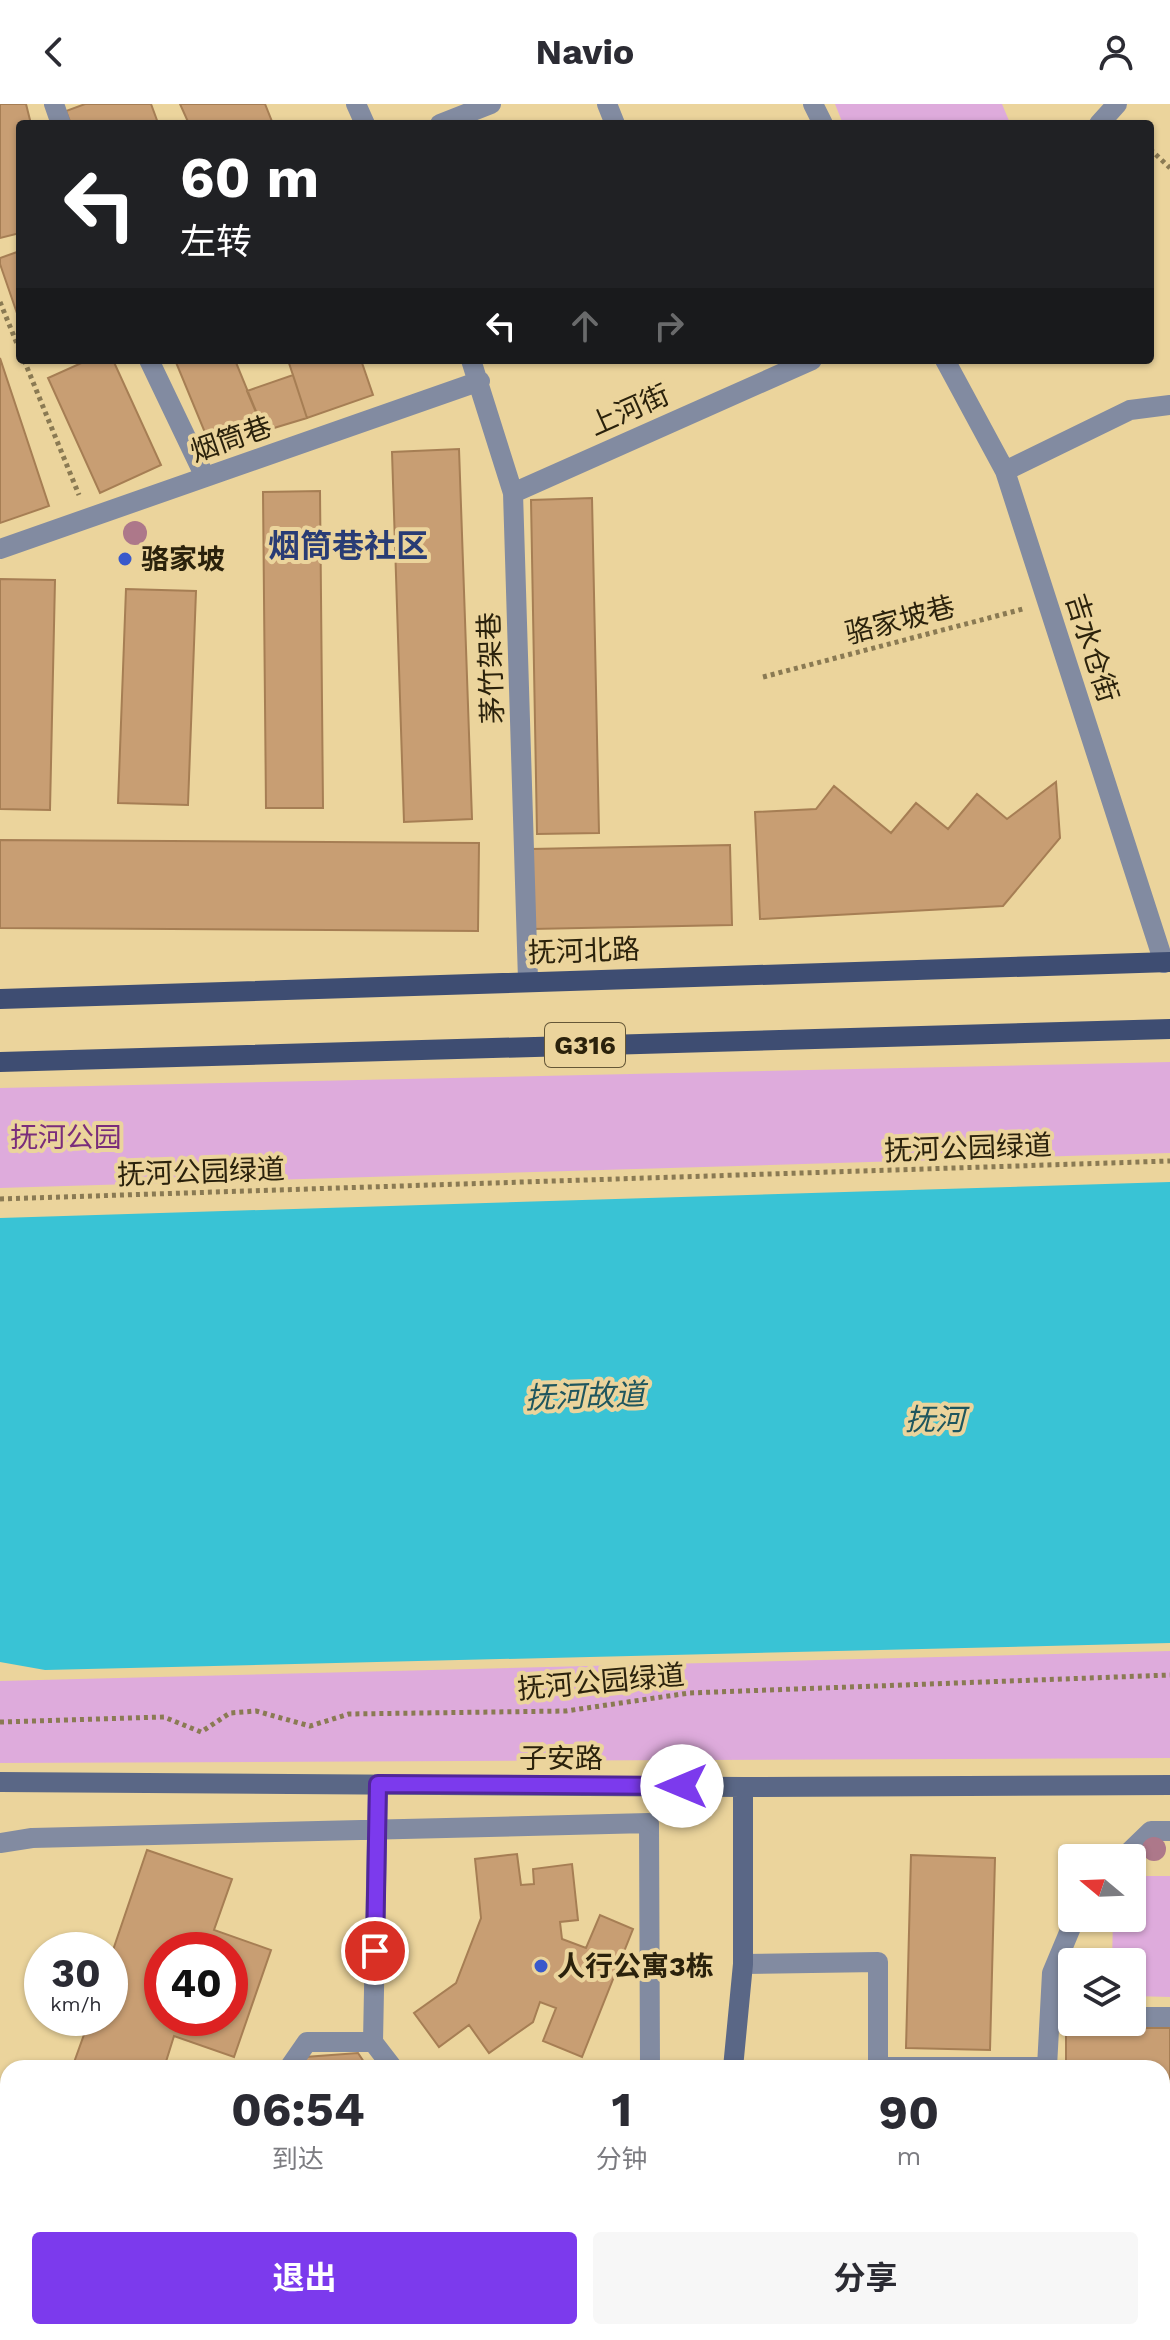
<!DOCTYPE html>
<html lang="zh">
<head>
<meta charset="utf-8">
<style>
  :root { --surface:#fff; --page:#f7f7f7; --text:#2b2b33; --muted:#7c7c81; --accent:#7c3aed }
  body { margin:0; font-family:"Work Sans","Noto Sans SC",sans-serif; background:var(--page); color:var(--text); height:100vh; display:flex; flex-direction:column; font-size:30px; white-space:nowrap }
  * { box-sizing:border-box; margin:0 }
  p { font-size:26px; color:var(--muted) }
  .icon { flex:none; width:44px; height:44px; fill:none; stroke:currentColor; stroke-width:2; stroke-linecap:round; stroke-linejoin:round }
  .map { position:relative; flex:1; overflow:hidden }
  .details { position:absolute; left:0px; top:1956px; width:1170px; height:280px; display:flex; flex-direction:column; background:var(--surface); border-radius:24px 24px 0 0; box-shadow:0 2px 6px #0004 }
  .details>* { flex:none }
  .top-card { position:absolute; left:16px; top:16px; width:1138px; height:244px; border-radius:8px; box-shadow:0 2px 6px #0004; background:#202124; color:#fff; overflow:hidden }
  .needle { width:52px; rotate:289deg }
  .fabs { position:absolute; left:1058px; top:1740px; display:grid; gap:16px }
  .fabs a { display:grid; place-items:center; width:88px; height:88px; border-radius:8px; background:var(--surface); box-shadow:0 2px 6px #0004; font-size:40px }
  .speed { position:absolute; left:24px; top:1828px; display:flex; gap:16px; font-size:40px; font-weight:700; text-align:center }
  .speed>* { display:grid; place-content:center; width:104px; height:104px; border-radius:50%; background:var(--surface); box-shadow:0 2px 6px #0004; line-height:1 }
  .speed small { font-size:20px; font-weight:400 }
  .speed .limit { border:12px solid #d22; background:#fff; color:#111 }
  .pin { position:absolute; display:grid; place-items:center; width:68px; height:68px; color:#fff; margin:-34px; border:4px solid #fff; border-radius:50%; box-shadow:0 2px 8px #0007 }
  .me { position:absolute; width:88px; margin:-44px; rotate:270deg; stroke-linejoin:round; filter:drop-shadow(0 0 6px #0008) }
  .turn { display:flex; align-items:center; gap:28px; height:168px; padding:0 32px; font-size:36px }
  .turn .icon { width:104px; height:104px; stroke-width:2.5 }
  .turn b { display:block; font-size:56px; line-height:68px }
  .lanes { display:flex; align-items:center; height:76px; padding:0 32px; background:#0003; justify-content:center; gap:40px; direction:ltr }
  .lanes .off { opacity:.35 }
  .eta { display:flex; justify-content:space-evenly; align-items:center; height:136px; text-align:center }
  .eta b { font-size:48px; font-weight:700; line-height:56px }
  .cta { display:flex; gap:16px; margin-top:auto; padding:16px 32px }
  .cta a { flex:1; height:92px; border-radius:8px; background:var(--accent); color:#fff; font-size:32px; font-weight:700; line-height:92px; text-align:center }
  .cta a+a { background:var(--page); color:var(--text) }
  header { display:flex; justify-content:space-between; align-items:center; height:104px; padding:0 32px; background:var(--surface); font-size:36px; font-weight:700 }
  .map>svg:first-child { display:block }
</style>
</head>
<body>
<header><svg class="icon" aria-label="back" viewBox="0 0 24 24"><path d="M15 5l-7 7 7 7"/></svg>Navio<svg class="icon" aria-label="person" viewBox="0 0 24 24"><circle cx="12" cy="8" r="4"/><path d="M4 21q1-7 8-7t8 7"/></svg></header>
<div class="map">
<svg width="1170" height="2236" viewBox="0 0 1170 2236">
  <rect width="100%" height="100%" fill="#ebd49c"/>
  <path fill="#deabdc" d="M835 0H1002L1010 19 843 20Z
    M1170 958V1049L0 1084V984Z
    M1170 1547V1654L0 1659V1577Z
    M1132 1772H1170V1893L1132 1892V1858H1112L1113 1814H1132Z
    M1170 2129V2236H1062L1059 2228H1162V2130Z"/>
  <path fill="#39c3d5" d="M1170 1078V1539L45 1566 0 1558V1114Z"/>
  <path fill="#c89e73" stroke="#a67e54" stroke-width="2" fill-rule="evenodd" d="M0 0H26L31 20H20V129L0 134Z
    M85 0H151L158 19 71 20 66 7Z
    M180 0H265L273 20H189Z
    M20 147V218L0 160V154Z
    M0 254 49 402 0 419Z
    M88 256H113L161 361 100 389 48 274Z
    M175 256H235L264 327 213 348Z
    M288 256H361L373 291 307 314Z
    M293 271 307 314 264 327 247 287Z
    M459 345 472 715 404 718 392 348Z
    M320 387 323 704H266L263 388Z
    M592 394 599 729 537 730 531 396Z
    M0 475 55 476 50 706 0 705Z
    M126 485 196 487 188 701 118 699Z
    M1056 678 1060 734 1003 802 760 815 755 708 816 705 834 682 891 729 916 699 948 725 977 690 1007 715Z
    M0 736 479 739 478 827 0 824Z
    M730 741 732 821 532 825 531 745Z
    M147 1746 232 1775 214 1826 271 1846 234 1953 174 1932 164 1964H72L90 1914H110V1855ZM162 1846H230V1914H162Z
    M517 1750 521 1781 534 1780 533 1765 572 1760 578 1816 560 1818 562 1835 586 1844 600 1811 633 1825 582 1953 543 1937 556 1904 540 1898 533 1918 489 1949 469 1921 439 1943 414 1909 456 1879 481 1814 475 1755Z
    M911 1751 995 1754 990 1946 906 1944Z
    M1066 1924H1170V1975H1162V1964H1066Z
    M358 1949 368 1964H297L305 1953Z
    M0 2145H8V2228H87V2236H0Z
    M249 2228H369V2236H249Z
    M527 2228H647V2236H527Z"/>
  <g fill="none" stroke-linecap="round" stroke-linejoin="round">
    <path stroke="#8a7a53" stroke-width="5" stroke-dasharray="4 4" stroke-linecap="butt" d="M1150 45 1170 64
      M0 198 20 247
      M24 256 79 391
      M763 573 1023 505
      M0 1095 1170 1057
      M0 1618 164 1613 201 1628 230 1609 256 1607 310 1622 349 1610 566 1607 689 1589 1170 1571"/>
    <path stroke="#828ba1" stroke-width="20" d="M54 0 61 20
      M356 0 365 20
      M607 0 615 20
      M813 0 823 20
      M440 20 491 0
      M1099 20 1117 0
      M149 256 205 373
      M471 256 513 389 528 876
      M945 256 1005 367 1164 859
      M1005 367 1130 306 1170 301
      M513 389 812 256
      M0 445 480 277
      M0 1739 32 1734 649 1719 650 1964
      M1123 1754 1151 1727H1170
      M743 1860 878 1858V1963H1047L1052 1869 1075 1814
      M1050 1911 1072 1912
      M1132 1913H1170
      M373 1938 378 1680
      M289 1964 307 1938H373L393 1964
      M0 2012H8
      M460 2228V2236"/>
    <path stroke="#828ba1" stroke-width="20" d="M216 2228V2236
      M696 2228 697 2236
      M190 2236V2228"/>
    <path stroke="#5a6786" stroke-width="20" d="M0 1678 743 1683 1170 1681
      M733 1964 743 1860V1683
      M1162 2050H1170
      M0 2080H8
      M0 2111H8
      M743 2228 744 2236"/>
    <path stroke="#3e4d72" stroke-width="20" d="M0 895 1170 858
      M0 958 1170 925"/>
  </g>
  <g fill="#ad788a">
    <circle cx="135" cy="429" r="12"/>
    <circle cx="1154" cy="1745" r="12"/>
  </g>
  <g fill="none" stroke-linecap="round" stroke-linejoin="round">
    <defs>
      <path id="route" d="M375 1847 378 1680 682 1682"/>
    </defs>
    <use href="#route" stroke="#51269a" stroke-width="20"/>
    <use href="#route" stroke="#7c3aed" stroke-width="14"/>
  </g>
  <g fill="#3959cb" stroke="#ebd49c" stroke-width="3">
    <circle cx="125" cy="455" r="8"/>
    <circle cx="541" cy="1862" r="8"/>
  </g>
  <g text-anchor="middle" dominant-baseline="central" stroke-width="8" stroke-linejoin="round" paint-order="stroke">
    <rect fill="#ebd49c" stroke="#655737" stroke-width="2" x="545" y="919" width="80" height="44" rx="6"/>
    <g font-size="26" font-weight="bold" fill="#2b220c">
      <text x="585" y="941">G316</text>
    </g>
    <g font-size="28" fill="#2b220c" stroke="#ebd49c">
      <text transform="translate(629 306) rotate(-24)">上河街</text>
      <text transform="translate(231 335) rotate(-19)">烟筒巷</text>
      <text transform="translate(900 516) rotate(-15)">骆家坡巷</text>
      <text transform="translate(1092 544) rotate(72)">吉水仓街</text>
      <text transform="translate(491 564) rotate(-92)">茅竹架巷</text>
      <text transform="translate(584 847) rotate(-2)">抚河北路</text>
      <text transform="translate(968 1044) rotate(-2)">抚河公园绿道</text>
      <text transform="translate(201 1068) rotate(-2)">抚河公园绿道</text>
      <text transform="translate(601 1578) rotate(-5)">抚河公园绿道</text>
      <text x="561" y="1654">子安路</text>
    </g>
    <g font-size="28" font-weight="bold" fill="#2b220c" stroke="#ebd49c" text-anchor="start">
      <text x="141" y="455">骆家坡</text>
      <text x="557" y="1862">人行公寓3栋</text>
    </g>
    <g font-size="28" fill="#7a2d7b" stroke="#ebd49c">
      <text x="66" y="1033">抚河公园</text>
    </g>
    <g font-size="30" font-style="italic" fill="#1f565e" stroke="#ebd49c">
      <text transform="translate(585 1292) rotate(-2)">抚河故道</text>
      <text x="935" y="1315">抚河</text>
    </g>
    <g font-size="32" font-weight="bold" fill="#293c75" stroke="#ebd49c">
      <text x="348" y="442">烟筒巷社区</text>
    </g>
  </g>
</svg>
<div class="fabs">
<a><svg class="needle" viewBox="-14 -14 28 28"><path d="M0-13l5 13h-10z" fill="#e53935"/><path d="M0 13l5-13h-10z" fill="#7c7c81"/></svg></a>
<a><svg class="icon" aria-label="layers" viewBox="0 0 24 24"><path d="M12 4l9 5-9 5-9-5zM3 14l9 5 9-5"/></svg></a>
</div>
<div class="speed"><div>30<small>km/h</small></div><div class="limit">40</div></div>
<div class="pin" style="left:375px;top:1847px;background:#d93025"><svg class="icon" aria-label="arrive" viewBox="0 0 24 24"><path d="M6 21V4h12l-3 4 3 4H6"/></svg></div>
<svg class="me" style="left:682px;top:1682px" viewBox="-20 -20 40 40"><circle r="19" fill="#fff"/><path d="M0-13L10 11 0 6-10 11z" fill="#7c3aed"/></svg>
<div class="top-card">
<div class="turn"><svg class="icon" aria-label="left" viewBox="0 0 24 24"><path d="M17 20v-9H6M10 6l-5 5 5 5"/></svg><div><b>60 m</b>左转</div></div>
<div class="lanes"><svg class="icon" aria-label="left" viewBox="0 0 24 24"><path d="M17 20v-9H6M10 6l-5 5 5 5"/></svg><svg class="icon off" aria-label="ahead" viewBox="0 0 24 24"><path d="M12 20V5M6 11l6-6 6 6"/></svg><svg class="icon off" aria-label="right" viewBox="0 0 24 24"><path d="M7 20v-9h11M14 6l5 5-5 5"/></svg></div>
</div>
<section class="details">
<div class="eta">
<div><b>06:54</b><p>到达</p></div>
<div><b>1</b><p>分钟</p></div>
<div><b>90</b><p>m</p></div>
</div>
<div class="cta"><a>退出</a><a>分享</a></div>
</section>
</div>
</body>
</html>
